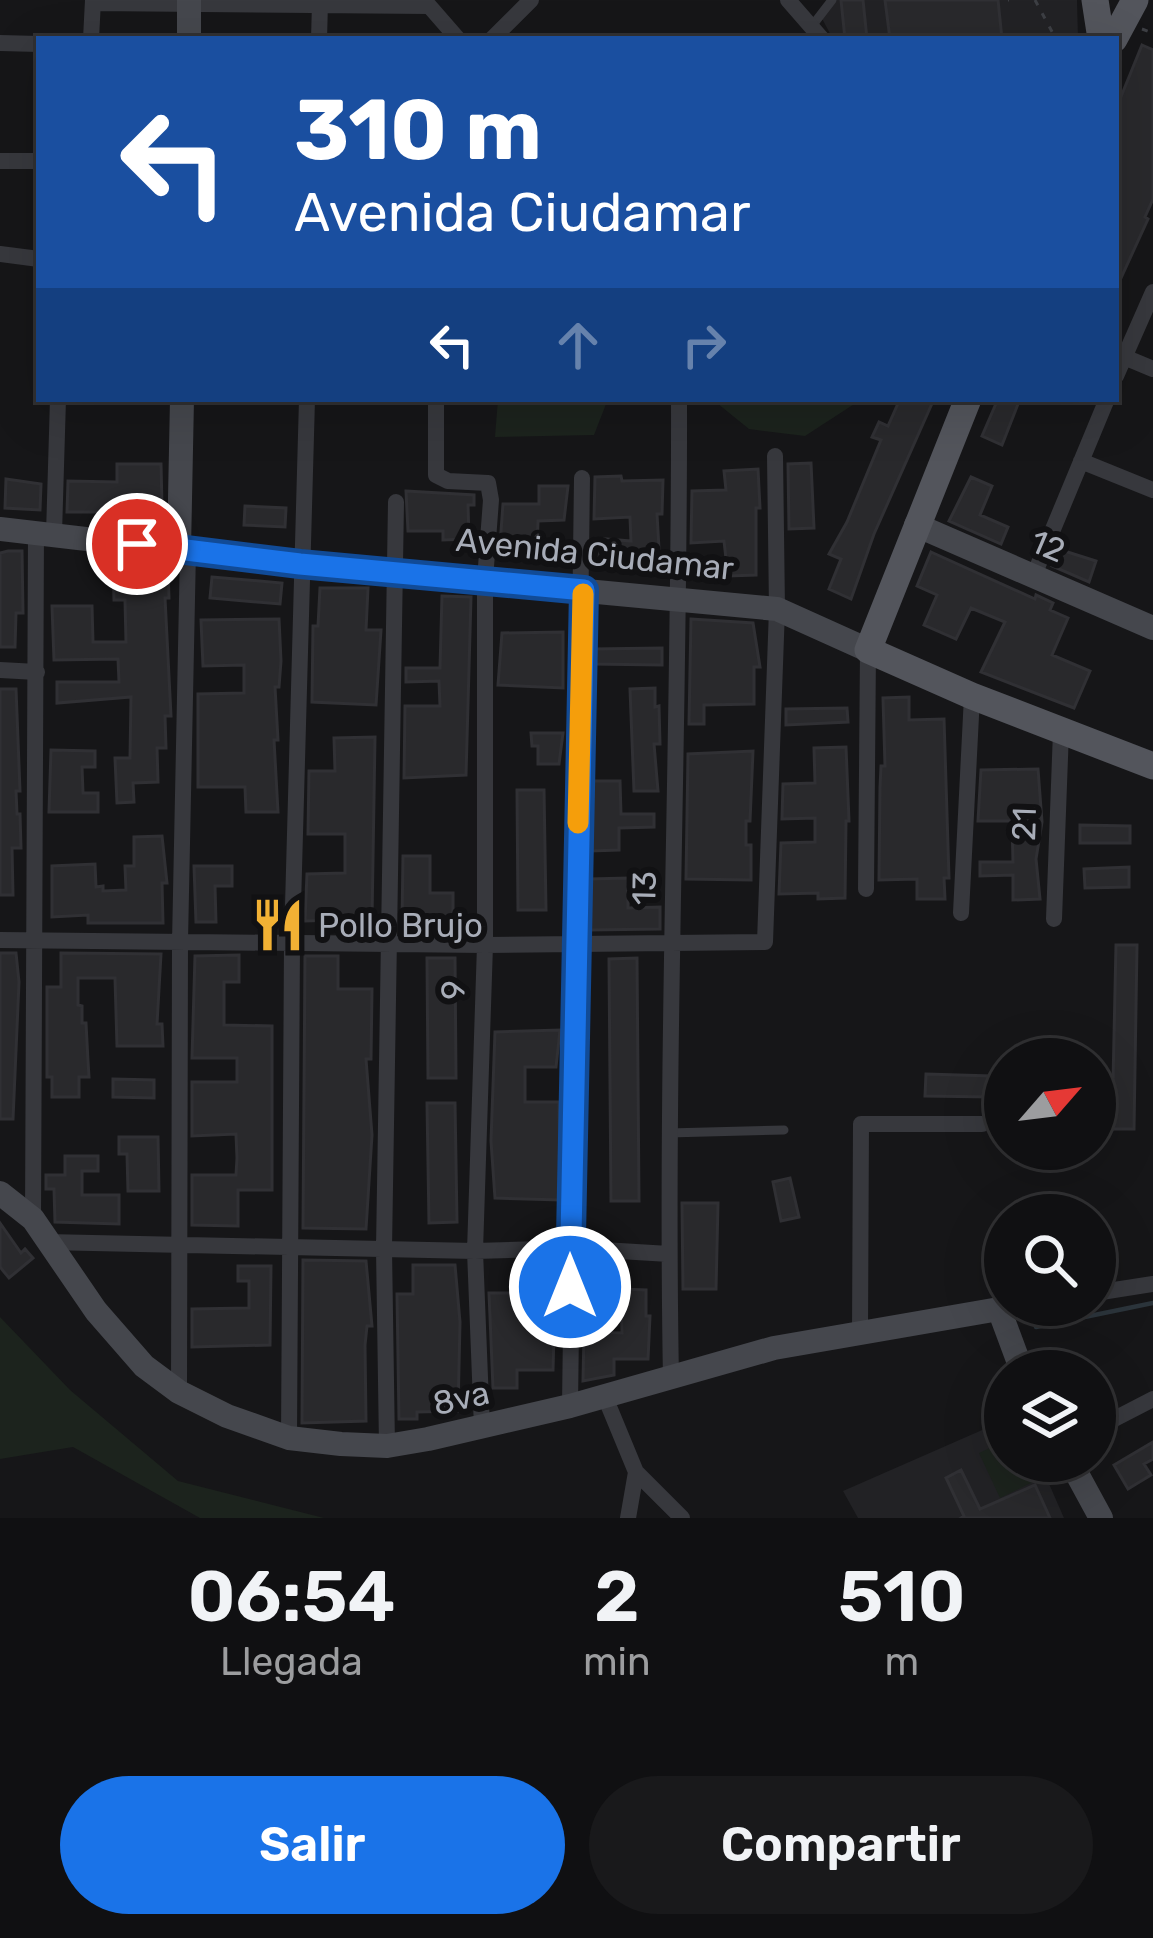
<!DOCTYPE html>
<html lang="es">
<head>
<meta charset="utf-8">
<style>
  :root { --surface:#101012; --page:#19191b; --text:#f1f3f6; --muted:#9c9d9f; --line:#303032; --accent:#1a73e8 }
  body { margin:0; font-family:Rubik,sans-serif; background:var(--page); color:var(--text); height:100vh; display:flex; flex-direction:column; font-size:45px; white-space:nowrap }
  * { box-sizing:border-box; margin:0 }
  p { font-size:39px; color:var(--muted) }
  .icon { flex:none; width:66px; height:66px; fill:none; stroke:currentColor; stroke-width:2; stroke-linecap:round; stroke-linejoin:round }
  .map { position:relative; height:1518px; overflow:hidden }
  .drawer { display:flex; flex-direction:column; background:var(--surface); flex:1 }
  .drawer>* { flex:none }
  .banner { position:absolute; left:36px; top:36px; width:1083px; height:366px; border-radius:0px; box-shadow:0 12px 48px #0002,0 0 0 3px var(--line); background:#1a4fa0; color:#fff; overflow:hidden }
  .needle { width:78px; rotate:62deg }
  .controls { position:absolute; left:984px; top:1038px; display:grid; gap:24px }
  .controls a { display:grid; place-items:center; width:132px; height:132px; border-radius:50%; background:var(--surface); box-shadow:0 12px 48px #0002,0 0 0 3px var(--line); font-size:60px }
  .pin { position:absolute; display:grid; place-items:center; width:102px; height:102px; color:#fff; margin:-51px; border:6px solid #fff; border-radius:50%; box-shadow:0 3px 12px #0007 }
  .me { position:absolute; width:132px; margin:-66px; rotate:0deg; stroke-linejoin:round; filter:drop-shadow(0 0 9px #0008) }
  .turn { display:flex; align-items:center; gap:42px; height:252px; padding:0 60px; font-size:54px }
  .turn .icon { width:156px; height:156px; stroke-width:2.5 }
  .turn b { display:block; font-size:84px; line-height:102px }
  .lanes { display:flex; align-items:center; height:114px; padding:0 60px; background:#0003; justify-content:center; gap:60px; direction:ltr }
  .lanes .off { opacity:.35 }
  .eta { display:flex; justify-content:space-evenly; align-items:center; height:204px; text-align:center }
  .eta b { font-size:72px; font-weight:600; line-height:84px }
  .button { display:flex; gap:24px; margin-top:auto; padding:24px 60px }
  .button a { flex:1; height:138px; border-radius:72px; background:var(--accent); color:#fff; font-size:48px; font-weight:600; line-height:138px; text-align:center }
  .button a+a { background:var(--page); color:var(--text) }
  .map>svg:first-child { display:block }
</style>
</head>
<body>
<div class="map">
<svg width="1153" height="1518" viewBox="0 0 1153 1518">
  <rect width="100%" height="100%" fill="#161618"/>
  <path fill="#222225" d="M829 0H1077L1078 39H833L819 13Z
    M1005 1420V1461H1039L1064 1518H858L843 1491Z"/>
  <path fill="#1c231d" d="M498 399H608L594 435 495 437Z
    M712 399H862L805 436 749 429Z
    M0 1317 70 1390 178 1481 324 1518H200L73 1447 0 1459Z
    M1005 1441V1461H1026L1035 1481 1000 1498 979 1453Z"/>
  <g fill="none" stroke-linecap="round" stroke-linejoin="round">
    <path stroke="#2c353c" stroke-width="4.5" d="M1036 1327 1153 1303"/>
  </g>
  <path fill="#29292c" stroke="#303034" stroke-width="3" d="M841 0H863L867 39H845Z
    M885 0H998L1002 39H890Z
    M1142 45 1153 50V199L1145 217 1148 219 1116 289V109Z
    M900 399H934L874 534 851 599 829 589 841 559 829 554 847 522 881 440 872 437 879 422 888 426Z
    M998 399H1020L1002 445 982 436Z
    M811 463 814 528 789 529 788 464Z
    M117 464H161L162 506H109V512H67L68 481 117 482Z
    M758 469 760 508H756V575L728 576 724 541 691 543 692 491 726 490 724 471Z
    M621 476 622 481 663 480 662 514H657L660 566 632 567 594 561 596 538 631 541 630 517 594 519 595 477Z
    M971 477 992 486 980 515 1008 527 1001 544 949 521Z
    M6 479 41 484 40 510 5 508Z
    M539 486H568L564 520 538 521 537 549 500 545 503 504H539Z
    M406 491 474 495V505H468L469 539 443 540V531H408Z
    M245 506 286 508 285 527 244 525Z
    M1058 549 1096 561 1089 582 1052 566Z
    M8 551H22L23 613H16L15 647H0V553Z
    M931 552 1035 599 1036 595 1053 603 1050 610 1068 618 1052 655 1090 671 1074 708 981 672 1005 622 971 608 956 639 924 625 937 595 917 586Z
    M113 566 168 569 169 598H165L171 716H165L166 748H157L158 782 133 783 134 802 117 803 115 758H130L131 697 57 703V682H119L118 659 54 660 52 606H92L93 642H126L125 600H114Z
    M212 577 282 583 280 604 210 598Z
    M320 588H368L366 630H381L376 705 312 702 313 626H318Z
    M442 596 471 597 466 775 404 778 405 706H440L439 681 406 682V668H440Z
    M279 619 281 661 279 687H275L278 740H274L278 812H246L245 787H198V694L244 693V665L203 666 201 620Z
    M691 619 753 623 760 667H754V704L704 705V724H689Z
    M563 632V688L498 685 502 633Z
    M662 648V665L592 664 593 649Z
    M655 688V707L659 706 660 744H654L658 791H634L630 689Z
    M0 689H16L20 791H16L17 814H20L21 848H12L13 895H0Z
    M909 697V720L944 719 949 878H944L945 899H917V879L879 880 880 788 881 766H885L883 698Z
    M847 708 848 722 786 725V709Z
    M531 733H563L559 764H538V746H532Z
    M375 737 372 919 305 921 307 874 345 873V834H308L309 771H335L334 738Z
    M846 747 849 821H846L845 898 818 899V893L779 894 781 843 815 842V818L782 819 783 784 815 783 814 748Z
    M51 750 95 751V767H82L83 793H98V812H49Z
    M753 751 750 821H746V845H751V880L686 879 688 754Z
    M1038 769 1042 822 1036 859 1040 899 1013 900V875L980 876V862H1013L1012 821H978L981 770Z
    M591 781H620L621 814H654V827L619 828V850L590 851Z
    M517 790H544L546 910H518Z
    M1080 825 1130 826V843H1080Z
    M162 836 167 883H162L163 923H88V915L52 917V866L95 864 96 887 103 886V891L126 890 125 866H134V837Z
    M403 856H430V893H453V928H439V923H402Z
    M194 866H232V886H215L216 922H196Z
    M1129 867V887L1085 888 1084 869Z
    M628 878V908L660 907V929L589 930 590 879Z
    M1116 945H1137L1134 1129H1112Z
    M0 953H16L19 982 13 1119H0Z
    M61 953 161 954 157 1024H162L163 1046H117L115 978H78V1005L82 1006V1023H86L88 1061 89 1077H79V1097H52V1077H47V987H61Z
    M239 955V982H224V1025L272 1026V1190H238V1226L192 1225V1175H236L237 1158 236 1134 192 1136V1082H237V1058H192L195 956Z
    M305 956H338V989H372L371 1059H366L372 1135 366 1229 303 1228Z
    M427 958H455L456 1078H428Z
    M637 958 639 1201H611L609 959Z
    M560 1030 556 1067H525V1102H559L560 1200 495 1198 491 1141 495 1032Z
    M926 1074 991 1076V1097L925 1096Z
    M113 1079 154 1080V1098L113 1097Z
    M427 1103H455L457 1222 429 1223Z
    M119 1137H158L159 1191H128L127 1154H119Z
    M65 1156H98V1171H82V1195H119V1224L55 1222 54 1189H46V1175H65Z
    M790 1178 799 1217 781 1221 773 1182Z
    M682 1203H718L716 1289H683Z
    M0 1223 21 1253 25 1249 33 1258 9 1278 0 1267Z
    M303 1260 366 1261 372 1326H367L365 1345 366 1421 302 1423Z
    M556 1261 553 1370H517V1388H493L489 1293H528V1262Z
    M413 1265H455L460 1322 458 1411 417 1412V1419H399L397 1294H413Z
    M238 1266H271L270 1345 192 1347V1309L249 1308V1281H238Z
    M621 1289 646 1290V1316H650L648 1359H614V1375L583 1381 584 1332 622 1333Z
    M1153 1442V1459L1144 1464 1151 1475 1128 1489 1114 1465Z
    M961 1470 980 1509 1035 1485 1050 1518H961L964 1516 946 1478Z"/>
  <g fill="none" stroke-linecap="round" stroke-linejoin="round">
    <path stroke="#3d3f44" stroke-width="3" stroke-dasharray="6 9" stroke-linecap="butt" d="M1008 0H1009
      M1035 0 1056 39
      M1142 29 1153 33"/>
    <path stroke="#37383d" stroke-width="9" d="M812 26 832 0
      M668 1133 784 1130"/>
    <path stroke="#37383d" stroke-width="16" d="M424 0 458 39
      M788 0 822 39
      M94 3 429 6
      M91 39 93 0
      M319 39 320 3
      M492 39 531 0
      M0 43 39 44
      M0 161H39
      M0 254 39 259
      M1117 354 1153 369
      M1116 376 1153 292
      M436 399V475L448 481 488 483 491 500 485 580V945L475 1251 482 1428
      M1081 461 1153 490
      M54 534 58 399
      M1034 575 1107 399
      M0 670 37 672
      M866 889 868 650
      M961 913 972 696
      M1054 919 1061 731
      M0 940 485 945 765 942 777 609 775 456
      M33 1219 36 532
      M46 1242 475 1251 570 1248 669 1254
      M1095 1293 1153 1284
      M999 1309 1024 1305
      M860 1332 861 1124H982
      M671 1379C665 1052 680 726 679 399
      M179 1392 180 942 188 550
      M605 1397 636 1472 682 1518
      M570 1406 582 478
      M1095 1429 1153 1399
      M289 1438 292 942 307 399
      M387 1446 384 1249 396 502
      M628 1518 636 1472"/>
    <path stroke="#45474d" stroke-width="24" d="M189 39V0
      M916 525 1153 628
      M0 529 300 564 777 609 868 650
      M179 549 182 399
      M0 1193 33 1219 96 1311 144 1366 179 1392 227 1416 289 1438 341 1444 387 1446 428 1439 570 1406 774 1348 999 1309 1022 1371
      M1070 1461 1101 1518"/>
    <path stroke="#53555c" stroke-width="27" d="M1095 0 1101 39
      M1114 39 1135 0
      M968 399 868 650 972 696 1153 766"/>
  </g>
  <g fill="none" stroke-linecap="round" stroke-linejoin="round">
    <defs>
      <path id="route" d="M137 544 300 564 584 590 570 1287"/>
    </defs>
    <use href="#route" stroke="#114b97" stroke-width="30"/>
    <use href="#route" stroke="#1a73e8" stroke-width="21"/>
    <path stroke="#f59e0b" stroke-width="21" d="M578 823 583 594"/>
  </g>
  <defs>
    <symbol id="restaurant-bare" viewBox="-9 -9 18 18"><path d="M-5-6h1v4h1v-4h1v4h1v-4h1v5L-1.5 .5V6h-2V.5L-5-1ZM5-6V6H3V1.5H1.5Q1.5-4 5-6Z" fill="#f2b134" stroke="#111113" stroke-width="2.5" paint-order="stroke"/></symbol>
  </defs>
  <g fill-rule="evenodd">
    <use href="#restaurant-bare" x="240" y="887" width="76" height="76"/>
  </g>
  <g text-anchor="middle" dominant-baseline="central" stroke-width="12" stroke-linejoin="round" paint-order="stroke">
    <g font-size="33" fill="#a8adb8" stroke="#111113">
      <text transform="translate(1048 546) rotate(23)">12</text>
      <text transform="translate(595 554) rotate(6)">Avenida Ciudamar</text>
      <text transform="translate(1024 824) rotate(-88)">21</text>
      <text transform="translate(644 888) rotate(-89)">13</text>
      <text transform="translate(453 990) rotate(-88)">9</text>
      <text transform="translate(461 1398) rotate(-13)">8va</text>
    </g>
    <g font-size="33" fill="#a8adb8" stroke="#111113" text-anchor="start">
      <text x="318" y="925">Pollo Brujo</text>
    </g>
  </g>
</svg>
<div class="controls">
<a><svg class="needle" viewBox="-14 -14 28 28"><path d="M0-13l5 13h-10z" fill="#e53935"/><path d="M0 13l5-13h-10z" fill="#9c9d9f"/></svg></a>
<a><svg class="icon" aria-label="search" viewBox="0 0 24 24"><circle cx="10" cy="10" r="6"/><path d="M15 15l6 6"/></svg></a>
<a><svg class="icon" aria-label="layers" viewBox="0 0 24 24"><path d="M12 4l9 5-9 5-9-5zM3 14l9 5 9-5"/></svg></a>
</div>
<div class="pin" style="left:137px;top:544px;background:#d93025"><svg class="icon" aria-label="arrive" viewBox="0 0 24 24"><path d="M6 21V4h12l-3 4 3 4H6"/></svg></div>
<svg class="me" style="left:570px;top:1287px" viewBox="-20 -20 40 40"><circle r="17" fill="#1a73e8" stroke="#fff" stroke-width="3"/><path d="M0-11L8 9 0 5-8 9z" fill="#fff"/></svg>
<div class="banner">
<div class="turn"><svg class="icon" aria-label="left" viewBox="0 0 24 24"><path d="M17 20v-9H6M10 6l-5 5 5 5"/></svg><div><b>310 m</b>Avenida Ciudamar</div></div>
<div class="lanes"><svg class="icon" aria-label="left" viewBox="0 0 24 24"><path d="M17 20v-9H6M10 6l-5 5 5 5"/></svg><svg class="icon off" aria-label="ahead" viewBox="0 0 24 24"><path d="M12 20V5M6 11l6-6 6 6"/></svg><svg class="icon off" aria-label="right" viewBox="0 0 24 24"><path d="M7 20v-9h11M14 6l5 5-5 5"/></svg></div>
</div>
</div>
<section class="drawer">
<div class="eta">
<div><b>06:54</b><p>Llegada</p></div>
<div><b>2</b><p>min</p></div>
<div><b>510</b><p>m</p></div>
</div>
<div class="button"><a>Salir</a><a>Compartir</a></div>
</section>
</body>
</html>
